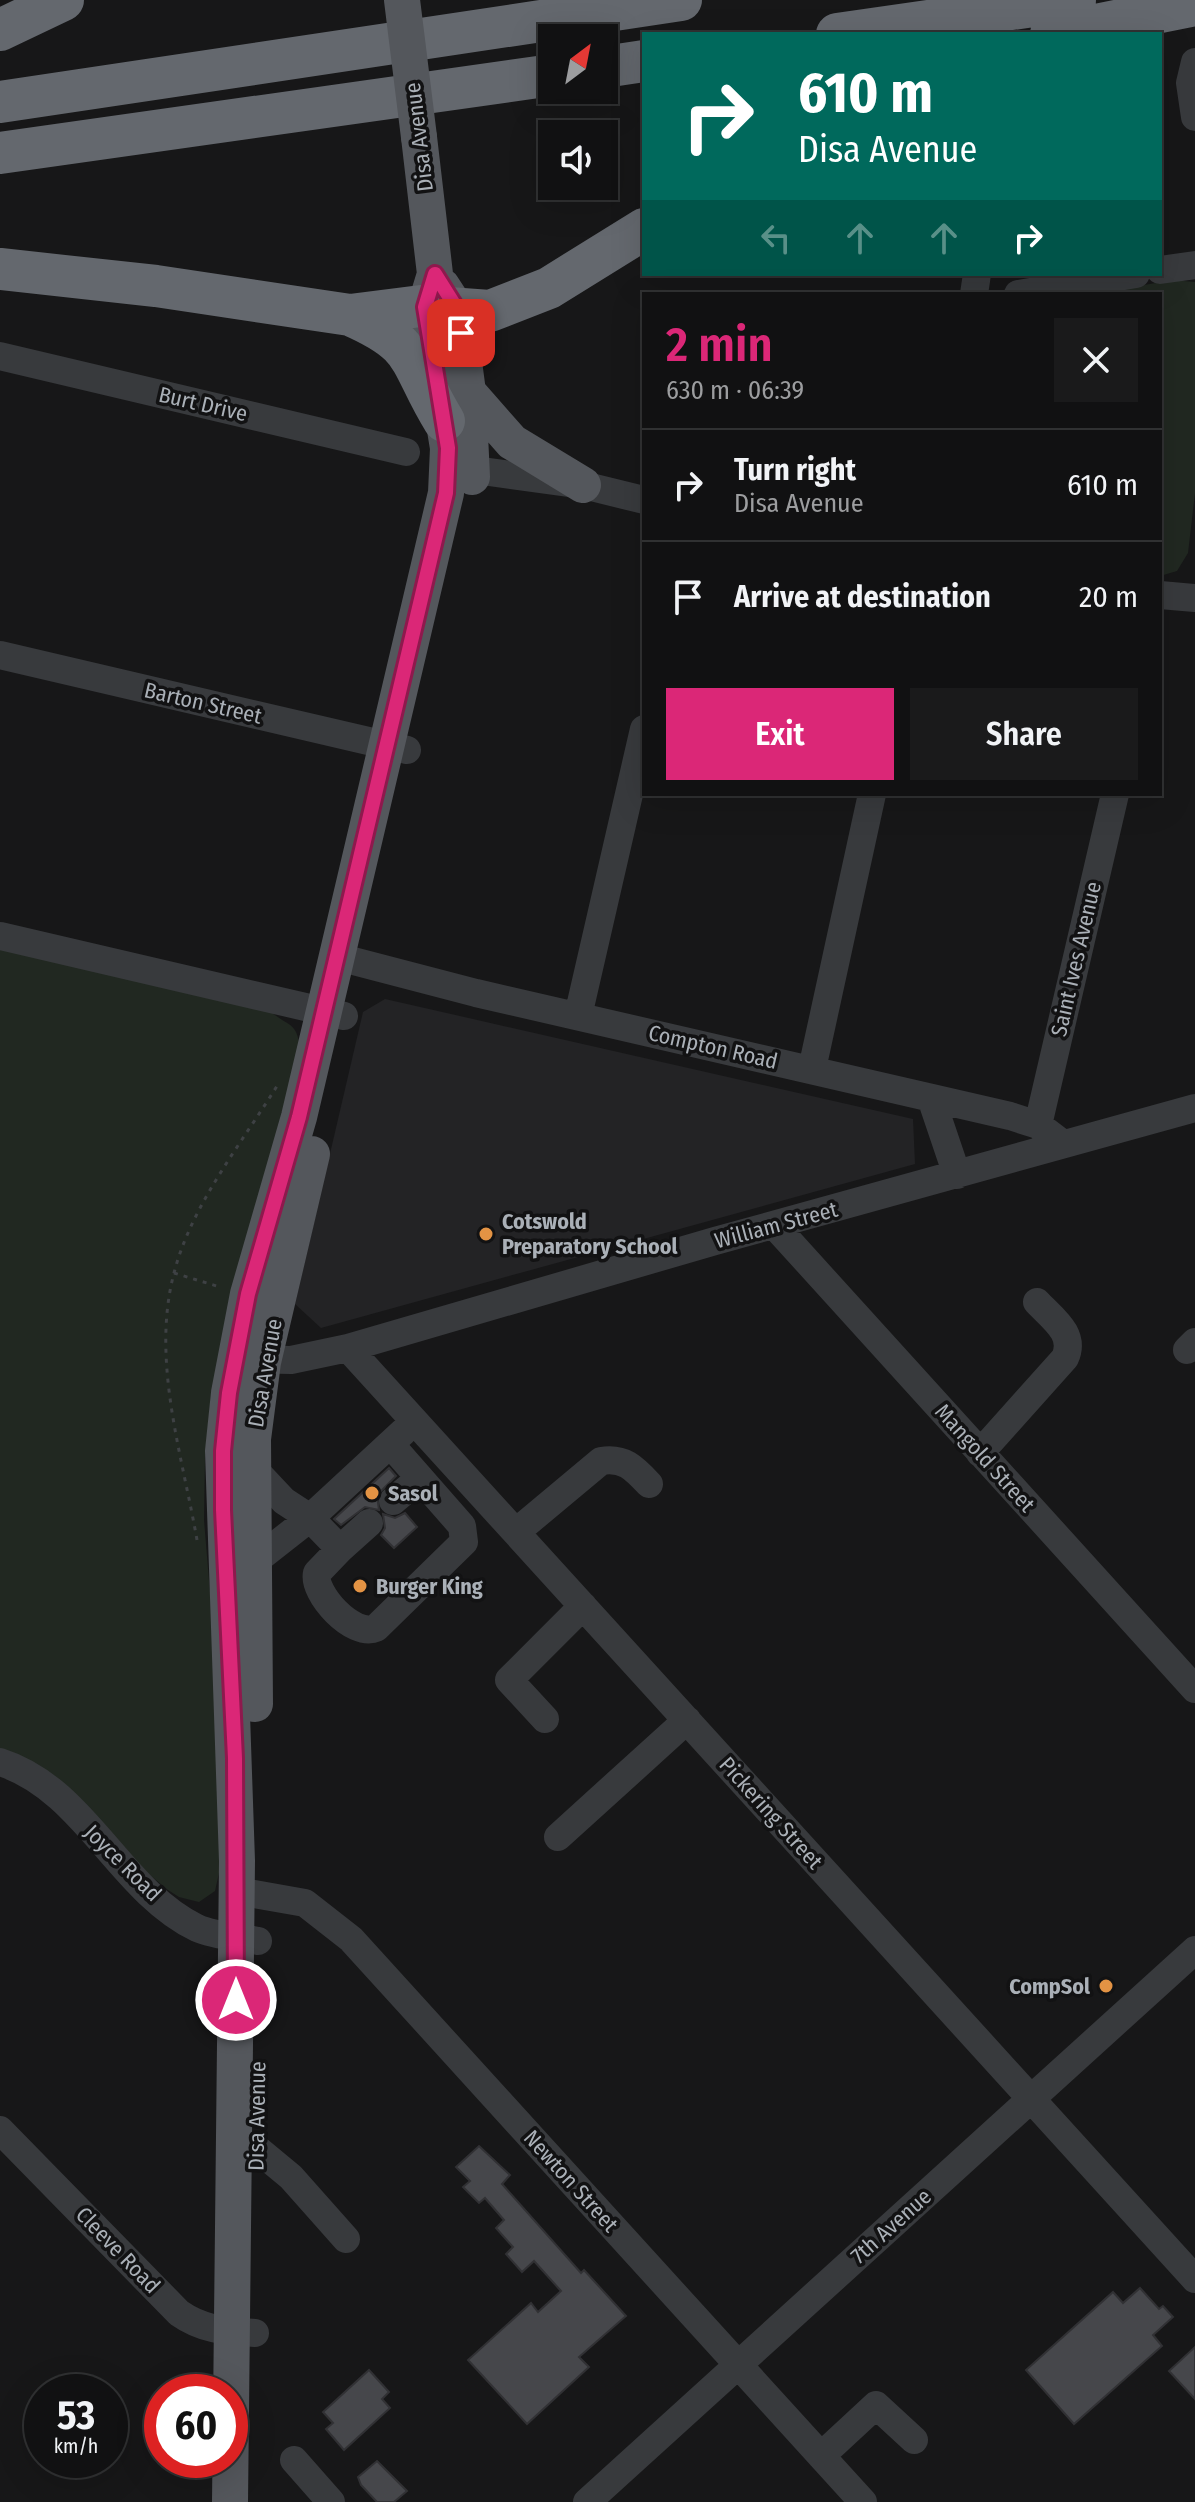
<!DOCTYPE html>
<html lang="en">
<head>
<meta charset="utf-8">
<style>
  :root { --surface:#111112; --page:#1a1a1b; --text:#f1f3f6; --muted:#9c9d9f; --line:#303132; --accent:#db2777 }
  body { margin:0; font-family:"Fira Sans Condensed",sans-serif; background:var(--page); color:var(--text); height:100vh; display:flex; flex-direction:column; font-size:30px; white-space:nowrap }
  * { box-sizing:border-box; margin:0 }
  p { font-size:26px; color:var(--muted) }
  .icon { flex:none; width:44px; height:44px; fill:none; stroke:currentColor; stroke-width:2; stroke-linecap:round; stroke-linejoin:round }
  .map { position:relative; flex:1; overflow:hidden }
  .side { position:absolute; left:642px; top:292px; width:520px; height:504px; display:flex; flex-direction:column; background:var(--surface); border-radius:0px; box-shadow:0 8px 32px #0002,0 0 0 2px var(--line) }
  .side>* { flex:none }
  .guide { position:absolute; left:642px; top:32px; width:520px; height:244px; border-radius:0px; box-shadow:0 8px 32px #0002,0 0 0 2px var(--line); background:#00695c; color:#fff; overflow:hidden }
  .needle { width:52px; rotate:32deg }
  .controls { position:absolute; left:538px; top:24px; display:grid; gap:16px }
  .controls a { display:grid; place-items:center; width:80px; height:80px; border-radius:0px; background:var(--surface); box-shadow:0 8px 32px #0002,0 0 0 2px var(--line); font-size:40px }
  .speed { position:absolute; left:24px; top:2374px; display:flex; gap:16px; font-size:40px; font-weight:700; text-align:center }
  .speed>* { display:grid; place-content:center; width:104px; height:104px; border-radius:50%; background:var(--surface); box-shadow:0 8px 32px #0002,0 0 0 2px var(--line); line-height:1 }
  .speed small { font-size:20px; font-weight:400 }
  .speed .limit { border:12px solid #d22; background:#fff; color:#111 }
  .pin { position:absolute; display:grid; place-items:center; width:68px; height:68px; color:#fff; margin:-34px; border-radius:16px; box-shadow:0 4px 12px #0006 }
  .me { position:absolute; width:88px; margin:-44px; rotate:0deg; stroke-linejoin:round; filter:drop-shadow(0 0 6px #0008) }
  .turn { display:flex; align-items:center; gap:28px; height:168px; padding:0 24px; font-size:36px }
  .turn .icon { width:104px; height:104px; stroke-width:2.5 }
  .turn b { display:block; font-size:56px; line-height:68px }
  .lanes { display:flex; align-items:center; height:76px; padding:0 24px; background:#0003; justify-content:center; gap:40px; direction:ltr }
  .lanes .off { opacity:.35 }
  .round { display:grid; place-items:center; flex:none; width:84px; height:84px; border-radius:0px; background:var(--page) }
  .headline { display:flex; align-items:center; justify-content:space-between; height:136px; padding:0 24px }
  h1 { font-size:48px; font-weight:600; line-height:60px; color:var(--accent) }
  .cta { display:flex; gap:16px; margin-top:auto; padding:16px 24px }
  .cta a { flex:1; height:92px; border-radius:0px; background:var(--accent); color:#fff; font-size:32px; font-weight:600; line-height:92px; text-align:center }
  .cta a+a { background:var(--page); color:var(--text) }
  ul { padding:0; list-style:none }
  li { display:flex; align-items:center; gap:24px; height:112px; padding:0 24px; border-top:2px solid var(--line) }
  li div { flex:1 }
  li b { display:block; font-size:30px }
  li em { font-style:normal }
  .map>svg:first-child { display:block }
</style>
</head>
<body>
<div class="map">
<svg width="1195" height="2502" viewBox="0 0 1195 2502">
  <rect width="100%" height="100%" fill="#171718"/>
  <path fill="#232325" d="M385 999 913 1119 915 1164 321 1328 295 1304 363 1012Z"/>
  <path fill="#212821" d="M1173 280 1195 282V493L1188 553 1177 571 1160 576V294H1092Z
    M0 948 270 1011C291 1029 297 1020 301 1054L211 1395 205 1456 204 1520 215 1653 221 1864 215 1891 199 1902 179 1897 168 1890 0 1751Z"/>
  <path fill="#46474b" stroke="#313134" stroke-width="2" d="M389 1468 396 1476 377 1495 379 1510 365 1507 341 1525 334 1519Z
    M405 1513 417 1527 394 1548 381 1535 385 1528 383 1514 395 1518Z
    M479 2146 510 2175 502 2184 581 2273 584 2270 626 2316 579 2357 589 2367 527 2424 468 2360 531 2303 538 2312 561 2291 534 2261 522 2272 506 2254 513 2247 496 2228 504 2220 485 2198 479 2203 463 2187 470 2181 456 2167Z
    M1140 2288 1159 2309 1163 2306 1173 2317 1153 2335 1162 2346 1074 2424 1026 2370 1113 2292 1123 2303Z
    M1195 2347V2399L1169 2371Z
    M369 2370 389 2392 382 2399 390 2408 344 2450 326 2429 333 2423 323 2412Z
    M377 2461 407 2491 394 2502H377L361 2485 358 2477Z"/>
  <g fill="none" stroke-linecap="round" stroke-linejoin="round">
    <path stroke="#3e4144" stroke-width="3" stroke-dasharray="4 6" stroke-linecap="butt" d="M174 1273 220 1287
      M197 1540C182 1454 151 1360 174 1273 191 1206 241 1144 277 1086"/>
    <path stroke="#383a3d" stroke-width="28" d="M1195 62 1190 83 1195 117
      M1160 270 1195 265
      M974 294 977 274
      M1018 294 1136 274
      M0 356 406 452
      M453 467 583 485 644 500
      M1160 595 1195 598
      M0 655 407 750
      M0 936 344 1016
      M338 957 476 993 1010 1116 1038 1125 1063 1144
      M578 1016 644 729
      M812 1069 872 794
      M931 1098 957 1175
      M1038 1125 1115 794
      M775 1226 1195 1689
      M348 1348 1195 2279
      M1187 1350 1195 1342
      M247 1359 291 1360 348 1348 715 1241 1195 1108
      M980 1453 1065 1358C1076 1334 1053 1319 1037 1302
      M253 1468 284 1501 310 1518 340 1549 317 1573C312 1593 353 1638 376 1628L464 1542 462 1526 391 1445
      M393 1501 419 1479
      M516 1532 601 1461C624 1457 634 1468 649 1484
      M340 1549 369 1523
      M254 1562 310 1518 403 1432
      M545 1719 509 1680 583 1606
      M0 1762C85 1789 119 1890 197 1928 215 1936 239 1937 258 1941
      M558 1837 687 1720
      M237 1891 305 1903 351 1939 863 2502
      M0 2130 179 2313C203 2330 226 2331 255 2333
      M256 2148 291 2177 346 2239
      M821 2456 876 2405 914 2440
      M294 2460 331 2502
      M587 2502 1195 1950"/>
    <path stroke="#54575c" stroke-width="36" d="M442 286 457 309 468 392 472 477
      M468 392 512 442 583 485
      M255 1704 253 1439 263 1362 312 1154
      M230 2502 237 1861 223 1451 229 1393 248 1294 299 1117 446 493 448 448 425 307 435 274 419 137"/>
    <path stroke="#64686e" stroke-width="42" d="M0 30 63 0
      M837 34 1075 0
      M1051 34 1195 5
      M604 67 644 61
      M0 102 681 0
      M0 153 552 75
      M0 269 156 286 350 315 421 306 490 311 549 288 644 229
      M350 315C421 346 407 361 444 421"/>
    <path stroke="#54575c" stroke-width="36" d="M402 0 419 137"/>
  </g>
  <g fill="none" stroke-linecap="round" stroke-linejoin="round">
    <defs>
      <path id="route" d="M236 2000 235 1758 223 1510V1451L229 1393 248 1294 299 1117 446 493 448 448 425 307 435 274 457 309 461 333"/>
    </defs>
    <use href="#route" stroke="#8e194d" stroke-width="20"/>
    <use href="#route" stroke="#db2777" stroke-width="14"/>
  </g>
  <g fill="#e39344" stroke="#121213" stroke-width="3">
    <circle cx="486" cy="1234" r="8"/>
    <circle cx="372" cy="1493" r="8"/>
    <circle cx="360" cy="1586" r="8"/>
    <circle cx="1106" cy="1986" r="8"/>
  </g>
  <g text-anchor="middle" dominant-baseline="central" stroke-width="7" stroke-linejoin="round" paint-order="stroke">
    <g font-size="22" fill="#aab0b7" stroke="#121213">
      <text transform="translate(419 137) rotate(-97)">Disa Avenue</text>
      <text transform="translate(203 404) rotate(13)">Burt Drive</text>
      <text transform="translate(203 703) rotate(13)">Barton Street</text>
      <text transform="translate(1076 959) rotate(-77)">Saint Ives Avenue</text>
      <text transform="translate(713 1047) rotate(13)">Compton Road</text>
      <text transform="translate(776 1225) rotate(-15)">William Street</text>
      <text transform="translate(265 1373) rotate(-80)">Disa Avenue</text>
      <text transform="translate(985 1458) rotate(48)">Mangold Street</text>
      <text transform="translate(771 1813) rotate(48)">Pickering Street</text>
      <text transform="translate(123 1863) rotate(45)">Joyce Road</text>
      <text transform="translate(257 2116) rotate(-89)">Disa Avenue</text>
      <text transform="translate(571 2181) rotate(48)">Newton Street</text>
      <text transform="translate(891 2226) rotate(-42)">7th Avenue</text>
      <text transform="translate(118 2250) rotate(46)">Cleeve Road</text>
    </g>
    <g font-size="22" font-weight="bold" fill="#aab0b7" stroke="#121213" text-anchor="start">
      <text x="502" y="1221">Cotswold<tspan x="502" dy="25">Preparatory School</tspan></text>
      <text x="388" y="1493">Sasol</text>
      <text x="376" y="1586">Burger King</text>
      <text x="1090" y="1986" text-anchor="end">CompSol</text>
    </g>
  </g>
</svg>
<div class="controls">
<a><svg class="needle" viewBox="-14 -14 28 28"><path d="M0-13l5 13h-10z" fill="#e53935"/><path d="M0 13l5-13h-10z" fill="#9c9d9f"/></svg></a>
<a><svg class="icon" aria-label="sound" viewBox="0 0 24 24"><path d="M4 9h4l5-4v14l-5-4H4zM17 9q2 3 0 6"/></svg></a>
</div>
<div class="speed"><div>53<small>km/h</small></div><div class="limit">60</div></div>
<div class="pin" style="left:461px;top:333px;background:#d93025"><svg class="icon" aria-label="arrive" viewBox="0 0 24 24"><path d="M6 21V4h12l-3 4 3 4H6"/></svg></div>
<svg class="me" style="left:236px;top:2000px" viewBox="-20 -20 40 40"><circle r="17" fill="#db2777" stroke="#fff" stroke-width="3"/><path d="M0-11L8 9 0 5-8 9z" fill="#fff"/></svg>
<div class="guide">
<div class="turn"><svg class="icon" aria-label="right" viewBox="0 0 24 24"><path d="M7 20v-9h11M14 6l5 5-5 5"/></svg><div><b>610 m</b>Disa Avenue</div></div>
<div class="lanes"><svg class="icon off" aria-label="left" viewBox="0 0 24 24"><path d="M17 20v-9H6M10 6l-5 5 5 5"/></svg><svg class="icon off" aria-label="ahead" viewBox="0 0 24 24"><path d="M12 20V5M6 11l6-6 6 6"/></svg><svg class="icon off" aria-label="ahead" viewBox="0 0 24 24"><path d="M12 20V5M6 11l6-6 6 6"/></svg><svg class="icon" aria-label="right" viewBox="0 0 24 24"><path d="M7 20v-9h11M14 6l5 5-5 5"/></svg></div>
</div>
<section class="side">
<div class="headline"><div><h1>2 min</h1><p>630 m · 06:39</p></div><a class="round"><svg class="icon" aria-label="close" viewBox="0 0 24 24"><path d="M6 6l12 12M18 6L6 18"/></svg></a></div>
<ul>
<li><svg class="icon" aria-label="right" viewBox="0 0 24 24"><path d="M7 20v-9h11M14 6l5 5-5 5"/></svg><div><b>Turn right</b><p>Disa Avenue</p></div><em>610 m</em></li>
<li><svg class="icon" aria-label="arrive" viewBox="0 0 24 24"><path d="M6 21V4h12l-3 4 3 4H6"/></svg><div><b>Arrive at destination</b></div><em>20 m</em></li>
</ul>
<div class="cta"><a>Exit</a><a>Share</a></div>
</section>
</div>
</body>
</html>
